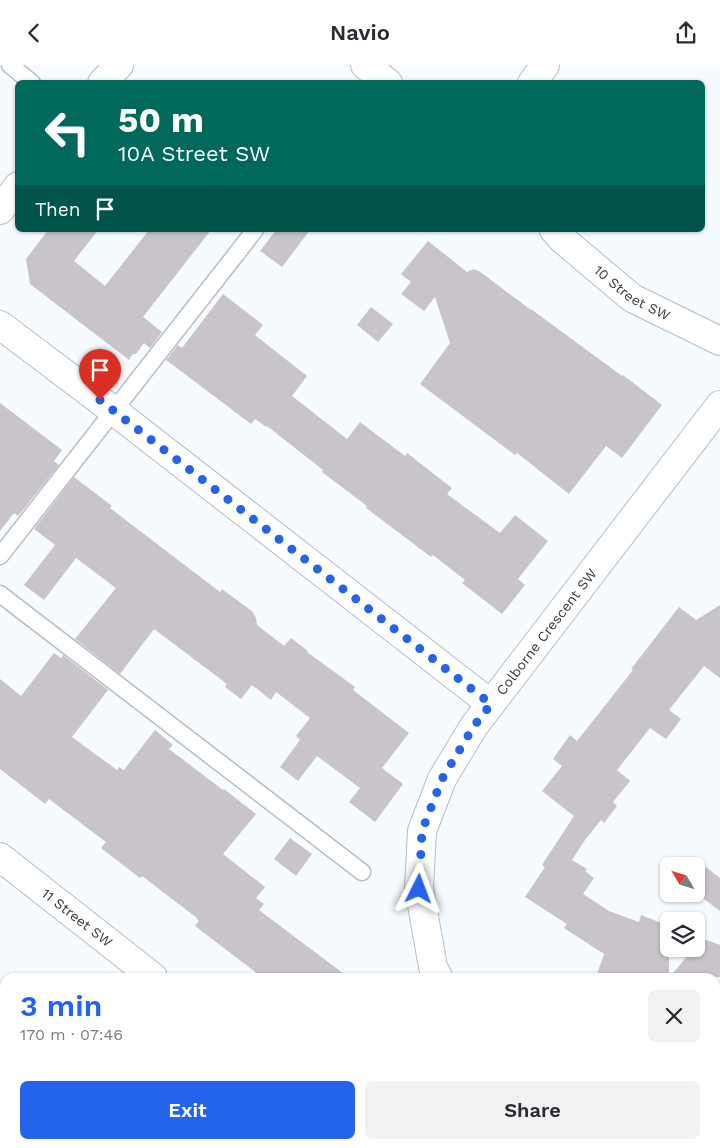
<!DOCTYPE html>
<html lang="en">
<head>
<meta charset="utf-8">
<style>
  :root { --surface:#fff; --page:#f2f2f3; --text:#2b2b33; --muted:#7c7c81; --accent:#2563eb }
  body { margin:0; font-family:"Work Sans",sans-serif; background:var(--page); color:var(--text); height:100vh; display:flex; flex-direction:column; font-size:19px; white-space:nowrap }
  * { box-sizing:border-box; margin:0 }
  p { font-size:16px; color:var(--muted) }
  .icon { flex:none; width:28px; height:28px; fill:none; stroke:currentColor; stroke-width:2; stroke-linecap:round; stroke-linejoin:round }
  .map { position:relative; flex:1; overflow:hidden }
  .details { position:absolute; left:0px; top:908px; width:720px; height:176px; display:flex; flex-direction:column; background:var(--surface); border-radius:15px 15px 0 0; box-shadow:0 1px 4px #0004 }
  .details>* { flex:none }
  .hud { position:absolute; left:15px; top:15px; width:690px; height:152px; border-radius:8px; box-shadow:0 1px 4px #0004; background:#00695c; color:#fff; overflow:hidden }
  .needle { width:32px; rotate:308deg }
  .tools { position:absolute; left:660px; top:792px; display:grid; gap:10px }
  .tools a { display:grid; place-items:center; width:45px; height:45px; border-radius:8px; background:var(--surface); box-shadow:0 1px 4px #0004; font-size:25px }
  .pin { position:absolute; display:grid; place-items:center; width:42px; height:42px; color:#fff; margin:-51px -21px; border-radius:50% 50% 50% 0; rotate:-45deg; box-shadow:0 0 5px #0007 }
  .pin .icon { rotate:45deg }
  .me { position:absolute; width:55px; margin:-28px; rotate:3deg; stroke-linejoin:round; filter:drop-shadow(0 0 4px #0008) }
  .turn { display:flex; align-items:center; gap:18px; height:105px; padding:0 20px; font-size:22px }
  .turn .icon { width:65px; height:65px; stroke-width:2.5 }
  .turn b { display:block; font-size:35px; line-height:42px }
  .then { display:flex; align-items:center; height:48px; padding:0 20px; background:#0003; gap:10px; font-size:19px }
  .round { display:grid; place-items:center; flex:none; width:52px; height:52px; border-radius:8px; background:var(--page) }
  .headline { display:flex; align-items:center; justify-content:space-between; height:85px; padding:0 20px }
  h1 { font-size:30px; font-weight:600; line-height:38px; color:var(--accent) }
  .button { display:flex; gap:10px; margin-top:auto; padding:10px 20px }
  .button a { flex:1; height:58px; border-radius:8px; background:var(--accent); color:#fff; font-size:20px; font-weight:600; line-height:58px; text-align:center }
  .button a+a { background:var(--page); color:var(--text) }
  header { display:flex; justify-content:space-between; align-items:center; height:65px; padding:0 20px; background:var(--surface); font-size:22px; font-weight:600 }
  .map>svg:first-child { display:block }
</style>
</head>
<body>
<header><svg class="icon" aria-label="back" viewBox="0 0 24 24"><path d="M15 5l-7 7 7 7"/></svg>Navio<svg class="icon" aria-label="share" viewBox="0 0 24 24"><path d="M12 15V3M7 8l5-5 5 5M5 13v7h14v-7"/></svg></header>
<div class="map">
<svg width="720" height="1083" viewBox="0 0 720 1083">
  <rect width="100%" height="100%" fill="#f6fbff"/>
  <path fill="#c9c3ca" d="M48 165H98L74 196 105 221 149 165H211L143 252 162 267 150 283 144 278 136 289H133L129 295 30 219 26 194Z
    M276 165H310L282 202 260 186Z
    M428 176 467 207 473 204 479 206 531 245V244L622 311 623 310 662 340 622 393 606 381 569 429 517 388 515 390 420 319 450 278 435 232 424 246 401 229 411 217 401 209Z
    M223 229 263 260 255 270 307 311 292 331 347 374 360 357 405 391 407 388 452 423 447 429 500 468 515 450 548 476 518 514 525 520 502 549 462 518 465 515 433 490 431 492 366 443 367 441 322 407 323 405 267 361 266 362 255 354 251 359 166 295 178 280 182 283Z
    M371 242 393 259 378 277 357 260Z
    M0 338 62 385 54 396 59 400 18 451 14 448 0 466Z
    M74 412 112 441 110 443 220 527 222 524 252 546 256 553 257 560 284 581 291 573 308 586 307 587 355 622 353 625 409 668 382 703 403 719 375 757 349 737 360 723 317 691 298 716 280 702 300 675 296 671 310 653 276 627 271 635 252 620 241 634 225 622 227 619 154 564 120 609 75 574 116 523 76 493 44 535 24 520 55 480 34 464Z
    M720 540V613L704 601 669 645 681 654 666 674 650 663 617 705 630 716 613 737 617 741 604 758 601 755 585 775 572 795 587 804 585 806 594 813 583 829 609 846 639 857 641 850 669 861V912H596L604 889 564 863 567 859 525 832 545 802 542 800 574 751 542 726 562 701 553 694 570 670 577 676 633 605 631 604 679 542 696 555Z
    M54 588 61 593 63 590 108 625 72 672 117 705 119 702 124 705 155 665 173 680 169 684 223 725 224 724 256 749 223 789 265 822 256 833 264 839 259 845 348 912H262L195 861 199 856 197 854V853L142 811 140 813 101 783 106 777 49 734 45 739 0 704V614L21 631Z
    M290 773 312 789 296 811 274 794Z
    M706 802 720 813V846L696 828V815Z
    M701 873 720 880V912H670L693 884H696V879Z"/>
  <g fill="none" stroke-linecap="round" stroke-linejoin="round">
    <defs>
      <path id="lane" d="M10 0 32 18
        M0 491 255 165
        M0 529 362 807
        M0 1060 5 1064
        M24 1079 30 1083"/>
      <g id="street">
        <path d="M365 0 388 18"/>
        <path d="M102 18 119 0"/>
        <path d="M532 18 545 0"/>
        <path d="M0 145 18 121"/>
        <path id="s1" d="M554 165 562 174 632 233 720 276"/>
        <path d="M0 260 114 346 491 639"/>
        <path id="s2" d="M0 792 153 912"/>
        <path id="s3" d="M438 912 433 902 419 823 422 766 442 714 474 661 720 340"/>
        <path d="M715 1056 720 1060"/>
        <path d="M413 1083 414 1079"/>
      </g>
    </defs>
    <use href="#lane" stroke="#b6bdc3" stroke-width="19"/>
    <use href="#street" stroke="#b6bdc3" stroke-width="30"/>
    <use href="#lane" stroke="#fff" stroke-width="16"/>
    <use href="#street" stroke="#fff" stroke-width="28"/>
  </g>
  <g fill="none" stroke-linecap="round" stroke-linejoin="round">
    <path stroke="#2563eb" stroke-width="9" stroke-dasharray="0 16.2" d="M100 335 491 639 474 661 442 714 422 766 419 824"/>
  </g>
  <g text-anchor="middle" dominant-baseline="central" stroke-width="4.5" stroke-linejoin="round" paint-order="stroke">
    <g font-size="14" fill="#35383b" stroke="#f6fbff">
      <text stroke="none"><textPath href="#s1" startOffset="101">10 Street SW</textPath></text>
      <text stroke="none"><textPath href="#s3" startOffset="385">Colborne Crescent SW</textPath></text>
      <text stroke="none"><textPath href="#s2" startOffset="98">11 Street SW</textPath></text>
    </g>
  </g>
</svg>
<div class="tools">
<a><svg class="needle" viewBox="-14 -14 28 28"><path d="M0-13l5 13h-10z" fill="#e53935"/><path d="M0 13l5-13h-10z" fill="#7c7c81"/></svg></a>
<a><svg class="icon" aria-label="layers" viewBox="0 0 24 24"><path d="M12 4l9 5-9 5-9-5zM3 14l9 5 9-5"/></svg></a>
</div>
<div class="pin" style="left:100px;top:335px;background:#d93025"><svg class="icon" aria-label="arrive" viewBox="0 0 24 24"><path d="M6 21V4h12l-3 4 3 4H6"/></svg></div>
<svg class="me" style="left:419px;top:824px" viewBox="-20 -20 40 40"><path d="M0-17L14 15 0 8-14 15z" fill="#2563eb" stroke="#fff" stroke-width="4"/></svg>
<div class="hud">
<div class="turn"><svg class="icon" aria-label="left" viewBox="0 0 24 24"><path d="M17 20v-9H6M10 6l-5 5 5 5"/></svg><div><b>50 m</b>10A Street SW</div></div>
<div class="then">Then<svg class="icon" aria-label="arrive" viewBox="0 0 24 24"><path d="M6 21V4h12l-3 4 3 4H6"/></svg></div>
</div>
<section class="details">
<div class="headline"><div><h1>3 min</h1><p>170 m · 07:46</p></div><a class="round"><svg class="icon" aria-label="close" viewBox="0 0 24 24"><path d="M6 6l12 12M18 6L6 18"/></svg></a></div>
<div class="button"><a>Exit</a><a>Share</a></div>
</section>
</div>
</body>
</html>
